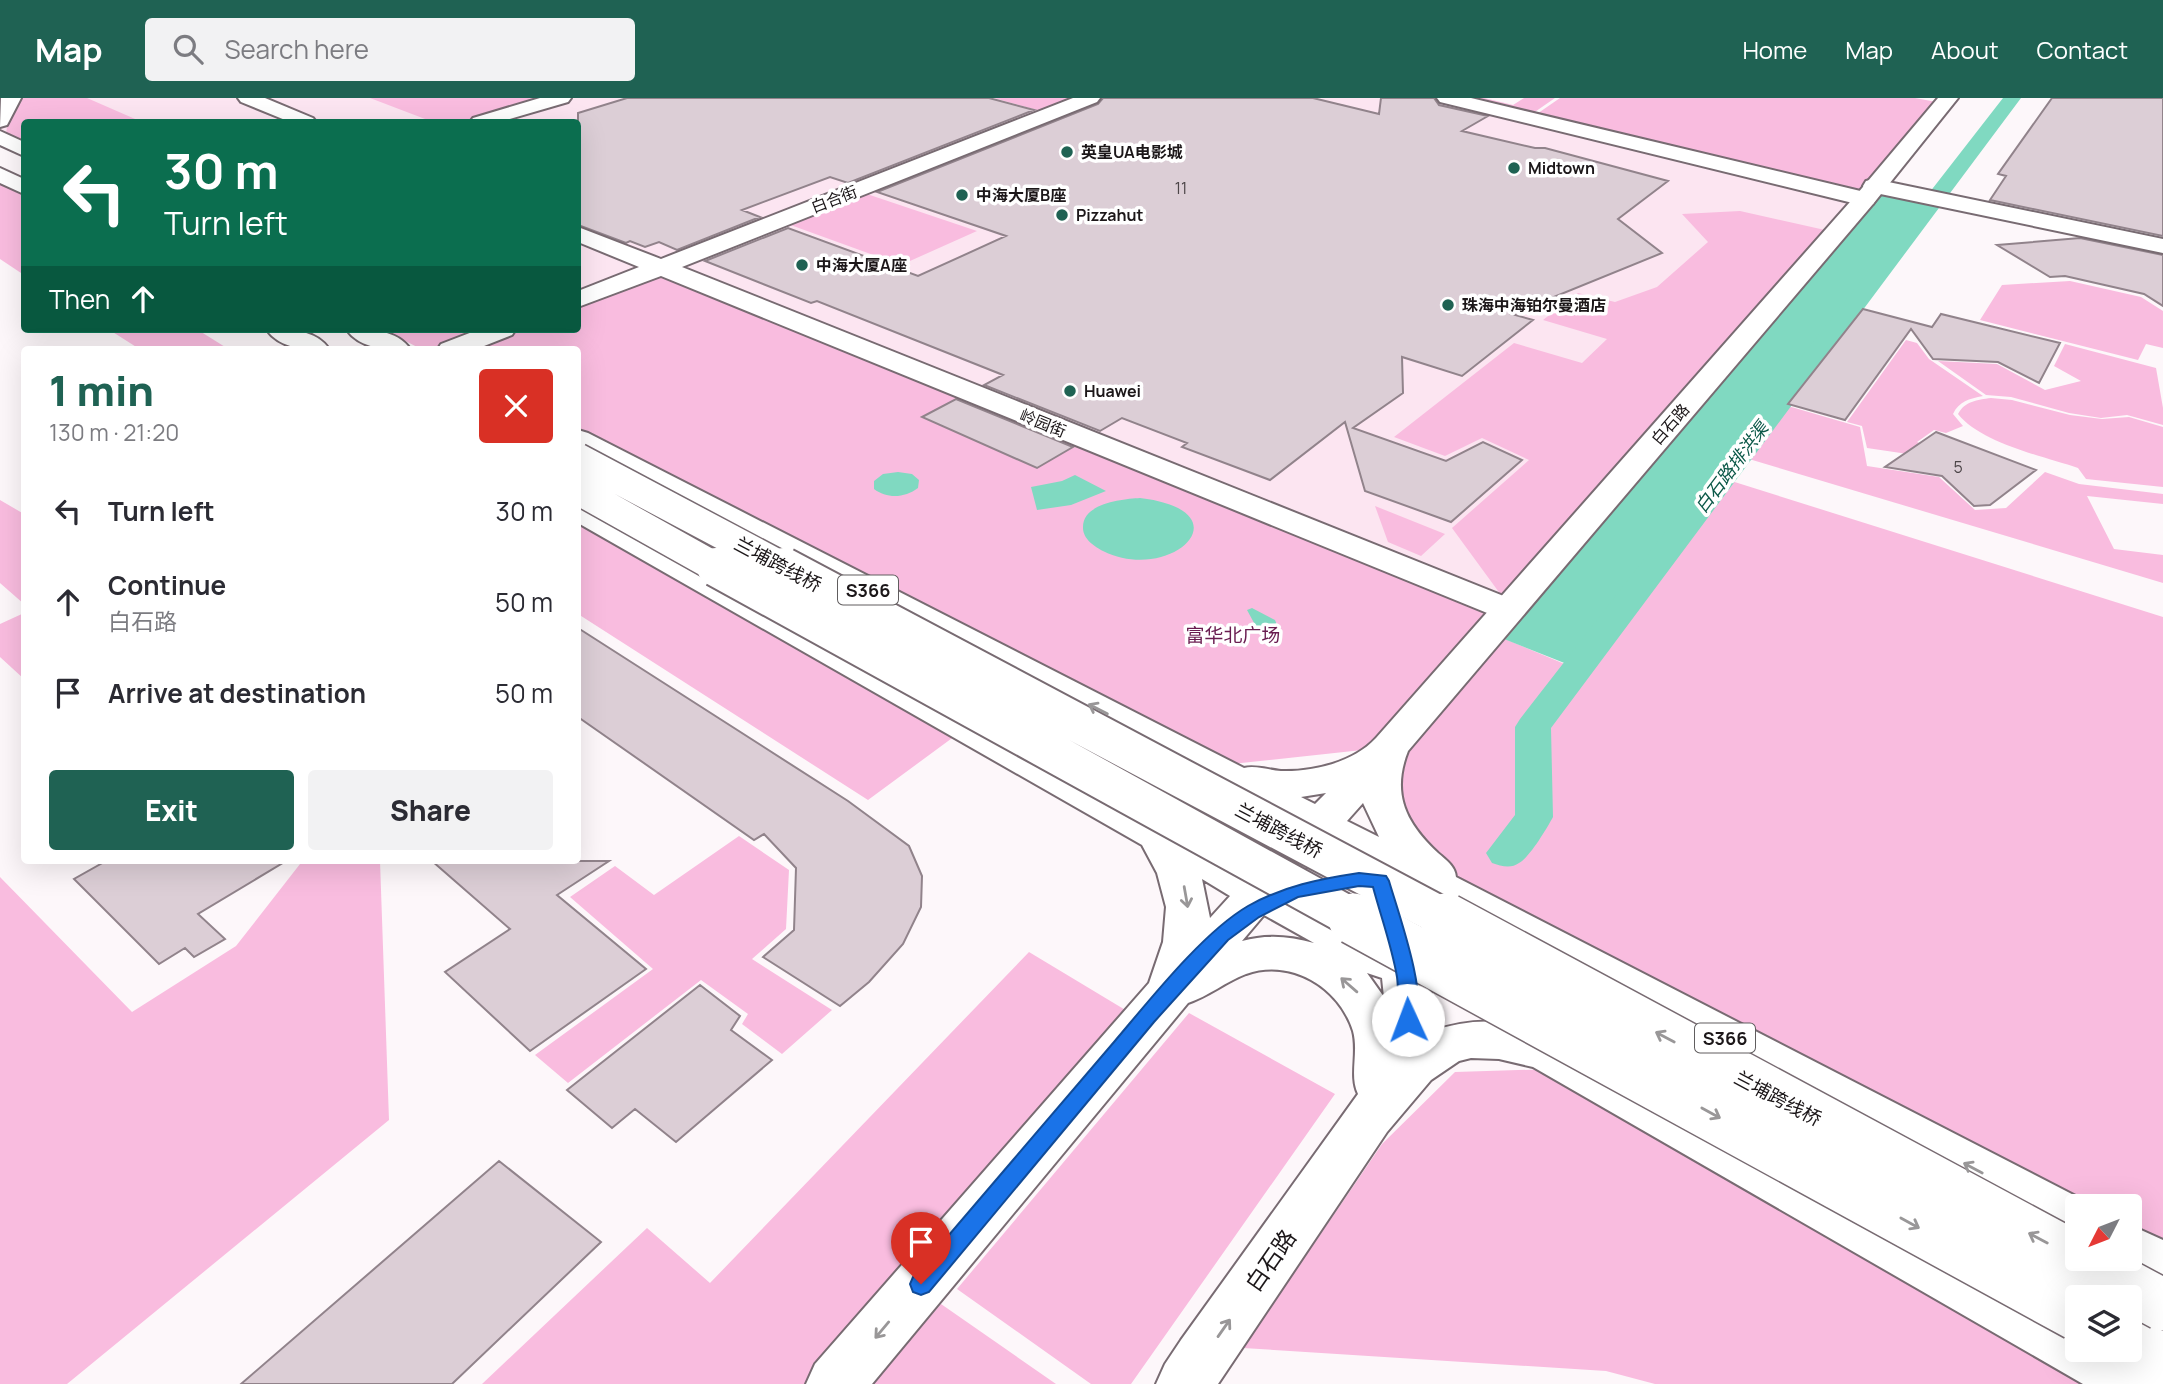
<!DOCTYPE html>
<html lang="en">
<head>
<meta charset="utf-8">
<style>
  :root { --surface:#fff; --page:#f2f2f3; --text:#2b2b33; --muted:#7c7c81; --accent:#1f6253 }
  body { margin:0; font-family:Manrope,"Noto Sans SC",sans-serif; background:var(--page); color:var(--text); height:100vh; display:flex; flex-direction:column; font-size:26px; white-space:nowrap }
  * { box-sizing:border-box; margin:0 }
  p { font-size:23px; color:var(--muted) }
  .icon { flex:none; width:38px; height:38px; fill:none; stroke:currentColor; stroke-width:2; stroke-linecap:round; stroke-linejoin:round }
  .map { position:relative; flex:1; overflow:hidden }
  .side { position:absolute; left:21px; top:248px; width:560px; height:518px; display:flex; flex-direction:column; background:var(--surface); border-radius:7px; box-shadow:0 7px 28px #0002 }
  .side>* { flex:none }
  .top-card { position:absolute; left:21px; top:21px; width:560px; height:214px; border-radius:7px; box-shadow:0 7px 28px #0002; background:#0b6e4f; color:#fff; overflow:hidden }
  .needle { width:46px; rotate:228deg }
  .fabs { position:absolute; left:2065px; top:1096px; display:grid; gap:14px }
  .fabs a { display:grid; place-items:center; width:77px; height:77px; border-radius:7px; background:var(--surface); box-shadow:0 7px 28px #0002; font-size:35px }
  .pin { position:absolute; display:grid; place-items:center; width:60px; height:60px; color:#fff; margin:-72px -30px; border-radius:50% 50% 50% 0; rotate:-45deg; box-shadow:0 0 7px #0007 }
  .pin .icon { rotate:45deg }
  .me { position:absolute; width:77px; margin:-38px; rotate:358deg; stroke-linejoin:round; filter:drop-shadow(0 0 5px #0008) }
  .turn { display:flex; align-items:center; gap:24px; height:147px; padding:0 28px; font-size:32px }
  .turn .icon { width:91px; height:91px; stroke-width:2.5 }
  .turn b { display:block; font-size:49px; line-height:60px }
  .then { display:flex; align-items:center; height:66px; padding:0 28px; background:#0003; gap:14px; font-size:26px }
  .round { display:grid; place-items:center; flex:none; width:74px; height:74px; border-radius:7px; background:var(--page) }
  .overview { display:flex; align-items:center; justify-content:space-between; height:119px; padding:0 28px }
  h1 { font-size:42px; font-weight:800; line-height:52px; color:var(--accent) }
  .action { display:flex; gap:14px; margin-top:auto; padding:14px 28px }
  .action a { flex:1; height:80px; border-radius:7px; background:var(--accent); color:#fff; font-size:28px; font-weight:800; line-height:80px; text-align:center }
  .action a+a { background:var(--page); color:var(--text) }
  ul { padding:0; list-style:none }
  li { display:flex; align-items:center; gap:21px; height:91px; padding:0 28px }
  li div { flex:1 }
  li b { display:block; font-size:26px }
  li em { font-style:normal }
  header { display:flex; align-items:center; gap:42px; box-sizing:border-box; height:98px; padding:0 35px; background:var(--accent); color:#fff }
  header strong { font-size:33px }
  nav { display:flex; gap:38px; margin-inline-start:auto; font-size:24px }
  .search { width:490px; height:63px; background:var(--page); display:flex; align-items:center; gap:18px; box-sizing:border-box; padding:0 24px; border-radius:7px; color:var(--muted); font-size:26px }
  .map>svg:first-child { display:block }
</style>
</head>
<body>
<header>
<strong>Map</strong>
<div class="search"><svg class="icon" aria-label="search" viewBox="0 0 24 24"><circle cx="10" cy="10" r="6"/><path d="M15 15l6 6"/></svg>Search here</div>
<nav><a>Home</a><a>Map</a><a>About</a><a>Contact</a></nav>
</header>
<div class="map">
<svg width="2163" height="1286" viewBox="0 0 2163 1286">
  <rect width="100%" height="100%" fill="#fdf7fa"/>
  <path fill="#fce5f1" d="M13 0H1446L1863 101 1508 510 658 170 578 201V24H24V50L0 38 4 13Z"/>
  <path fill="#f9bcdf" d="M19 0H87L142 24H24V45L6 36 9 14Z
    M370 0H548L466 24H433Z
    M994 0H1080L1044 14Z
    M1453 0H1484L1513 7 1524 0H1555L1529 18Z
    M1560 0H1915L1942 5 1864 100 1531 20Z
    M0 81 24 95V177L0 161Z
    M861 94 977 133 901 167 785 125Z
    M1740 113 1825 132 1501 497 1452 430 1529 362 1482 340 1445 358 1394 339 1514 245 1582 265 1607 241 1543 222 1578 195 1615 204 1657 189 1708 144 1682 116Z
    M657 171 1507 512 1491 535 1579 572 1725 381 2163 519V1167L2130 1149V1108H2077V1122L1397 767 1390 649 1213 668 578 340V252H451L504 231H578V202Z
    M2070 183 2141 199 2163 213V250L2146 246 2138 262 1980 222 2002 187Z
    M108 231H200L198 232 230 252H141Z
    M382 231H488L436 252H423Z
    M1906 242 1917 245 1929 261 1983 298C1969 301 1959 303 1953 316L1963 328 1946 335 1934 332 1917 344 1938 353 1928 359 1867 350 1862 328 1847 324Z
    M2065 246 2156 270 2163 310V327L2127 317 2101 320 2069 315 2011 299 1986 297 1938 263 1997 266 2045 292 2081 283 2054 268Z
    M1991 300 2012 302 2070 317 2102 321 2129 319 2163 329V389L2086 381 2078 370C2042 358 1981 345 1958 316 1965 303 1977 302 1991 300Z
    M1788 308 1860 329 1867 368 1939 379 1975 412 2006 410 2045 374 2079 386 2163 396V406L2087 398 2114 451 2163 457V485L1749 361Z
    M0 402 24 416V506L0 485Z
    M1375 408 1445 436 1421 458 1388 444Z
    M578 416 959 635 868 702 578 516Z
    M24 515V581L0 559V526Z
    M739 738 789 772 786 831 752 861 832 912 782 956 742 926 748 916 701 882 568 985 535 957 653 871 570 799 615 768 654 797Z
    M298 763H380L389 1022 67 1286H0V779L132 914 236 848 300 766Z
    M1029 854 1137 919 818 1286H482L647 1130 710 1185Z
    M1189 915 1335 996 1131 1286H1091L957 1191Z
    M1553 971 2111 1286H1655L1606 1273 1243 1250 1382 1046 1455 974Z
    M941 1206 1056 1286H871Z"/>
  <path fill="#80d9c1" d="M1875 88 1934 101 1577 570 1489 535Z
    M898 374 912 376 919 382 918 390C905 400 887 401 874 391V383L883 376Z
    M1075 377 1106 393 1071 407 1037 412 1031 389 1062 383Z
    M1140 400C1248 413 1171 487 1103 453 1095 449 1083 441 1083 430 1082 405 1123 401 1140 400Z
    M1252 510 1275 522 1279 532 1274 535 1259 534 1247 512Z"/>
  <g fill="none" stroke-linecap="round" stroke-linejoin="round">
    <path fill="#80d9c1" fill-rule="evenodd" d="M2003 0H2021L1551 630 1553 719C1547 730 1530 759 1519 765 1511 771 1501 768 1492 765L1486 755 1515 717V629L1520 621Z"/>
  </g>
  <path fill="#dcced6" stroke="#91838b" stroke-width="2" d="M627 0H989L1034 12 848 85 830 79 742 112 760 119 677 152 659 144 645 149 630 143 626 145 578 127V15Z
    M1103 0H1313L1379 16 1381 0H1434L1439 7 1488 18 1462 33 1535 50H1545L1668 83 1618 121 1662 155 1512 216 1533 222 1462 278 1402 259 1403 295 1353 330 1446 363 1483 344 1522 362 1451 424 1365 393 1345 324 1270 382 1182 349 1187 345 1122 320 1100 333 984 287 1003 277 817 203 811 205 705 163 788 130 918 178 1006 138 877 94 1098 6Z
    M2052 0H2163V138L1990 102 2006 78 1998 76Z
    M2080 140 2163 157V208L2144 196 2065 178 2050 179 1997 147Z
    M1863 211 1932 229 1941 216 2060 245 2039 285 1998 264 1933 261 1911 231 1845 322 1788 306Z
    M956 301 1073 349 1037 370 922 319Z
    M1936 334 2036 372 1990 407 1974 408 1942 378 1885 369Z
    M578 530 848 703 909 748 922 778 921 809 903 846 869 884 840 908 763 859 794 832 796 770 764 736 754 742 578 619Z
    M106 763H286L198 816 225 841 194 859 185 850 159 866 74 781Z
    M432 763H609L557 797 646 871 530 953 445 874 510 831Z
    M700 887 740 918 731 932 772 962 676 1044 635 1011 612 1030 567 992Z
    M499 1063 601 1144 452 1286H241Z"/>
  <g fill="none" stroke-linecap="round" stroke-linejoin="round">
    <defs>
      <path id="minor" d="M238 0H265L313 20 316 24H290L241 4Z
        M540 0H571L568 4 499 24H470L473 20Z
        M1073 0H1100L1097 4 682 169 1521 505 1526 512 1521 519 1509 522 1497 519 661 178 578 209V193L639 169 578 144V129L661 161Z
        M1437 0H1471L1873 96 1876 101 1873 106 1865 108 1440 4Z
        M1874 81 2163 141V155L1866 93 1863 88 1866 83Z
        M480 231H516L512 237 474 252H437L441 246Z"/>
      <path id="major" d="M1 0H21L7 27 0 29Z
        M1938 0H1958L1873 106 1408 653C1391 696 1406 725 1438 755 1446 762 1455 768 1456 779L2095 1108H2077V1149L2058 1142 1325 748 1288 790 1373 837 1371 828 1377 816 1393 811 1409 816C1426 848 1436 897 1429 934 1479 917 1510 922 1559 938L2077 1221V1251H2130V1218L2163 1233V1286H2083L1533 969 1499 961 1471 960 1459 963 1431 982 1387 1034 1218 1286H1156L1165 1266 1181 1242 1358 996C1349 977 1359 955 1353 933 1339 889 1291 860 1246 876 1225 884 1209 898 1188 905L872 1286H806L815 1266 1149 885 1163 844 1166 809 1157 775 1142 747 578 425V403L589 405 1255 772 1293 730 578 352V332L588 335 1244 670C1255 667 1269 672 1281 673 1314 674 1354 664 1376 640L1857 96ZM1326 695 1315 706 1301 699ZM1363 705 1379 739 1347 723ZM1202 781 1230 798 1210 820ZM1264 817 1314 845C1290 838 1267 836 1242 843ZM1367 875 1382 880 1384 899Z
        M0 33 24 44V58L0 47Z
        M0 70 24 81V96L0 85Z
        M266 231C289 231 316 231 330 252 307 252 281 252 266 231Z
        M346 231C369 231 397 231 411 252 388 252 361 252 346 231Z
        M2130 1127 2163 1142V1195L2111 1169 2107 1160H2130Z"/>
    </defs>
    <use href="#minor" stroke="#786b72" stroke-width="4"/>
    <use href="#major" stroke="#786b72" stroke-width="4"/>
    <use href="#minor" fill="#fff" fill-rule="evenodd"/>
    <use href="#major" fill="#fff" fill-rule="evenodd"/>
    <defs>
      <path id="major-bridge-far2" d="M578 360 787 471
        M578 392 719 471"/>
      <path id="major-bridge-far1" d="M716 469 1358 823
        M784 469 1450 823"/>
      <path id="major-bridge" d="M1354 821 2077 1217
        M1446 821 2163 1207"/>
    </defs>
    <use href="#major-bridge-far2" stroke="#786b72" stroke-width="32" stroke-linecap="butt"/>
    <use href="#major-bridge-far1" stroke="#786b72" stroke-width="42" stroke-linecap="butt"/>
    <use href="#major-bridge" stroke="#786b72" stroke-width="54" stroke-linecap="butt"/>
    <use href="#major-bridge-far2" stroke="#fff" stroke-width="29"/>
    <use href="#major-bridge-far1" stroke="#fff" stroke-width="38"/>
    <use href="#major-bridge" stroke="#fff" stroke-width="51"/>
  </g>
  <defs><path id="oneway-shaft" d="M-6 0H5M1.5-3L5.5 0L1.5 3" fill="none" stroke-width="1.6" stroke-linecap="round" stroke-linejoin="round" transform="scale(1.75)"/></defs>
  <g stroke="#999798">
    <use href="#oneway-shaft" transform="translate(1098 611) rotate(-153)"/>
    <use href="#oneway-shaft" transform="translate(1186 799) rotate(80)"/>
    <use href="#oneway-shaft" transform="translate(1349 887) rotate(-139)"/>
    <use href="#oneway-shaft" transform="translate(1665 939) rotate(-152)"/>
    <use href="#oneway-shaft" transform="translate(1711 1015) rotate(29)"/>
    <use href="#oneway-shaft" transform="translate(1973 1070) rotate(-152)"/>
    <use href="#oneway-shaft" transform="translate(1910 1125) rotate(29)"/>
    <use href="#oneway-shaft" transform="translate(2038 1140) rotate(-152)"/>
    <use href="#oneway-shaft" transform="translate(1224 1230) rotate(-55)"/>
    <use href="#oneway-shaft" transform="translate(882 1232) rotate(130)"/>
  </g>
  <path fill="#1a73e8" stroke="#114b97" stroke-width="2" d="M1359 775 1386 778 1389 783C1398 814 1429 900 1415 927L1408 929 1402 927C1397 918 1399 892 1397 879 1392 849 1381 819 1373 789L1359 788 1298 799 1259 819 1228 842 1154 924 929 1194 921 1197 913 1194 910 1186 913 1179C980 1101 1047 1022 1114 944 1149 903 1202 835 1248 808 1284 788 1319 781 1359 775Z"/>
  <g fill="#1f6253" stroke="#fff" stroke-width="2.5">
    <circle cx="1067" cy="54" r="7"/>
    <circle cx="1514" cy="70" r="7"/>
    <circle cx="962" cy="97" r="7"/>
    <circle cx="1062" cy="117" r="7"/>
    <circle cx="802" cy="167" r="7"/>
    <circle cx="1448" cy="207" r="7"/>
    <circle cx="1070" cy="293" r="7"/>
  </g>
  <g text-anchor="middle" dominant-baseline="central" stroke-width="7" stroke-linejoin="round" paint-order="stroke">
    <g font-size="16" font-weight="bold" fill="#1c1719" stroke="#fff" text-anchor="start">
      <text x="1081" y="54">英皇UA电影城</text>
      <text x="1528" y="70">Midtown</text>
      <text x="976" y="97">中海大厦B座</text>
      <text x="1076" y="117">Pizzahut</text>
      <text x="816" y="167">中海大厦A座</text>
      <text x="1462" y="207">珠海中海铂尔曼酒店</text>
      <text x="1084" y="293">Huawei</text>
    </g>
    <g font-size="16" fill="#4c4548">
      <text x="1181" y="90">11</text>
      <text x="1958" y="369">5</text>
    </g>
    <g font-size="16" fill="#1c1719" stroke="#fff">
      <text transform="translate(834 101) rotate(-21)">白合街</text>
      <text transform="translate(1043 325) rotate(22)">岭园街</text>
      <text transform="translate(1670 326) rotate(-49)">白石路</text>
    </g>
    <g font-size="18" font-style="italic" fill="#0b5848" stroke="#fff">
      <text transform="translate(1731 369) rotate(-53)">白石路排洪渠</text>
    </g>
    <g fill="#fff" stroke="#605d5e" stroke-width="2">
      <rect x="838" y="477.5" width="60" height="29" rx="5"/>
      <rect x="1695" y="925.5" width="60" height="29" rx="5"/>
    </g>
    <g font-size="18" font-weight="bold" fill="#1c1719">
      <text x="868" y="492">S366</text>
      <text x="1725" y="940">S366</text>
    </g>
    <g font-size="19" fill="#1c1719" stroke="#fff">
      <text transform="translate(778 466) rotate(28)">兰埔跨线桥</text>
      <text transform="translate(1279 732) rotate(28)">兰埔跨线桥</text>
      <text transform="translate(1778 1000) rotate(28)">兰埔跨线桥</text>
    </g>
    <g font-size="19" fill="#691c50" stroke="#fff">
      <text x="1233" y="537">富华北广场</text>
    </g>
    <g font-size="23" fill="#1c1719" stroke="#fff">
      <text transform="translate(1270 1162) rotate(-55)">白石路</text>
    </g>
  </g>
</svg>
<div class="fabs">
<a><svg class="needle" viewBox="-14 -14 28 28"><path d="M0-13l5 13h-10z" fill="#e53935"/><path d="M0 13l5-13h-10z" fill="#7c7c81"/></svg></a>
<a><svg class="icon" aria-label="layers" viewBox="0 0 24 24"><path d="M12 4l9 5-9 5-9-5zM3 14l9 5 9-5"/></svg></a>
</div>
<div class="pin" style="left:921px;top:1186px;background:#d93025"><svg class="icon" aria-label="arrive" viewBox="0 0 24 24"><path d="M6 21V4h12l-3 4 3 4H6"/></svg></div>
<svg class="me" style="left:1408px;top:922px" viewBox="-20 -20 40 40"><circle r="19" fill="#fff"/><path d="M0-13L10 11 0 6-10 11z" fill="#1a73e8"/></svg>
<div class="top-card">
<div class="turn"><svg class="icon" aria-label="left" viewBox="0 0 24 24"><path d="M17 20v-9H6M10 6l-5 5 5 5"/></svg><div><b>30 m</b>Turn left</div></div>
<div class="then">Then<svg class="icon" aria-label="ahead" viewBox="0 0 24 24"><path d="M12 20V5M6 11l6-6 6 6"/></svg></div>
</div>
<section class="side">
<div class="overview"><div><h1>1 min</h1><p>130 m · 21:20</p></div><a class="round" style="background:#d93025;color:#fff"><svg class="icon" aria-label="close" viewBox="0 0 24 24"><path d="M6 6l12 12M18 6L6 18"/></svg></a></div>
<ul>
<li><svg class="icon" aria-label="left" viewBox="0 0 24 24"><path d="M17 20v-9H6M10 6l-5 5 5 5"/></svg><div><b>Turn left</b></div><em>30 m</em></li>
<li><svg class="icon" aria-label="ahead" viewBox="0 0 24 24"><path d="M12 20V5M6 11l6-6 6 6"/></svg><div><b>Continue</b><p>白石路</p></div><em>50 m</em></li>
<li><svg class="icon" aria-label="arrive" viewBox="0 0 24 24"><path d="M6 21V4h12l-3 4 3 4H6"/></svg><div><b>Arrive at destination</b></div><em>50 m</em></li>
</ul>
<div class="action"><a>Exit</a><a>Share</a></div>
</section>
</div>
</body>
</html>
